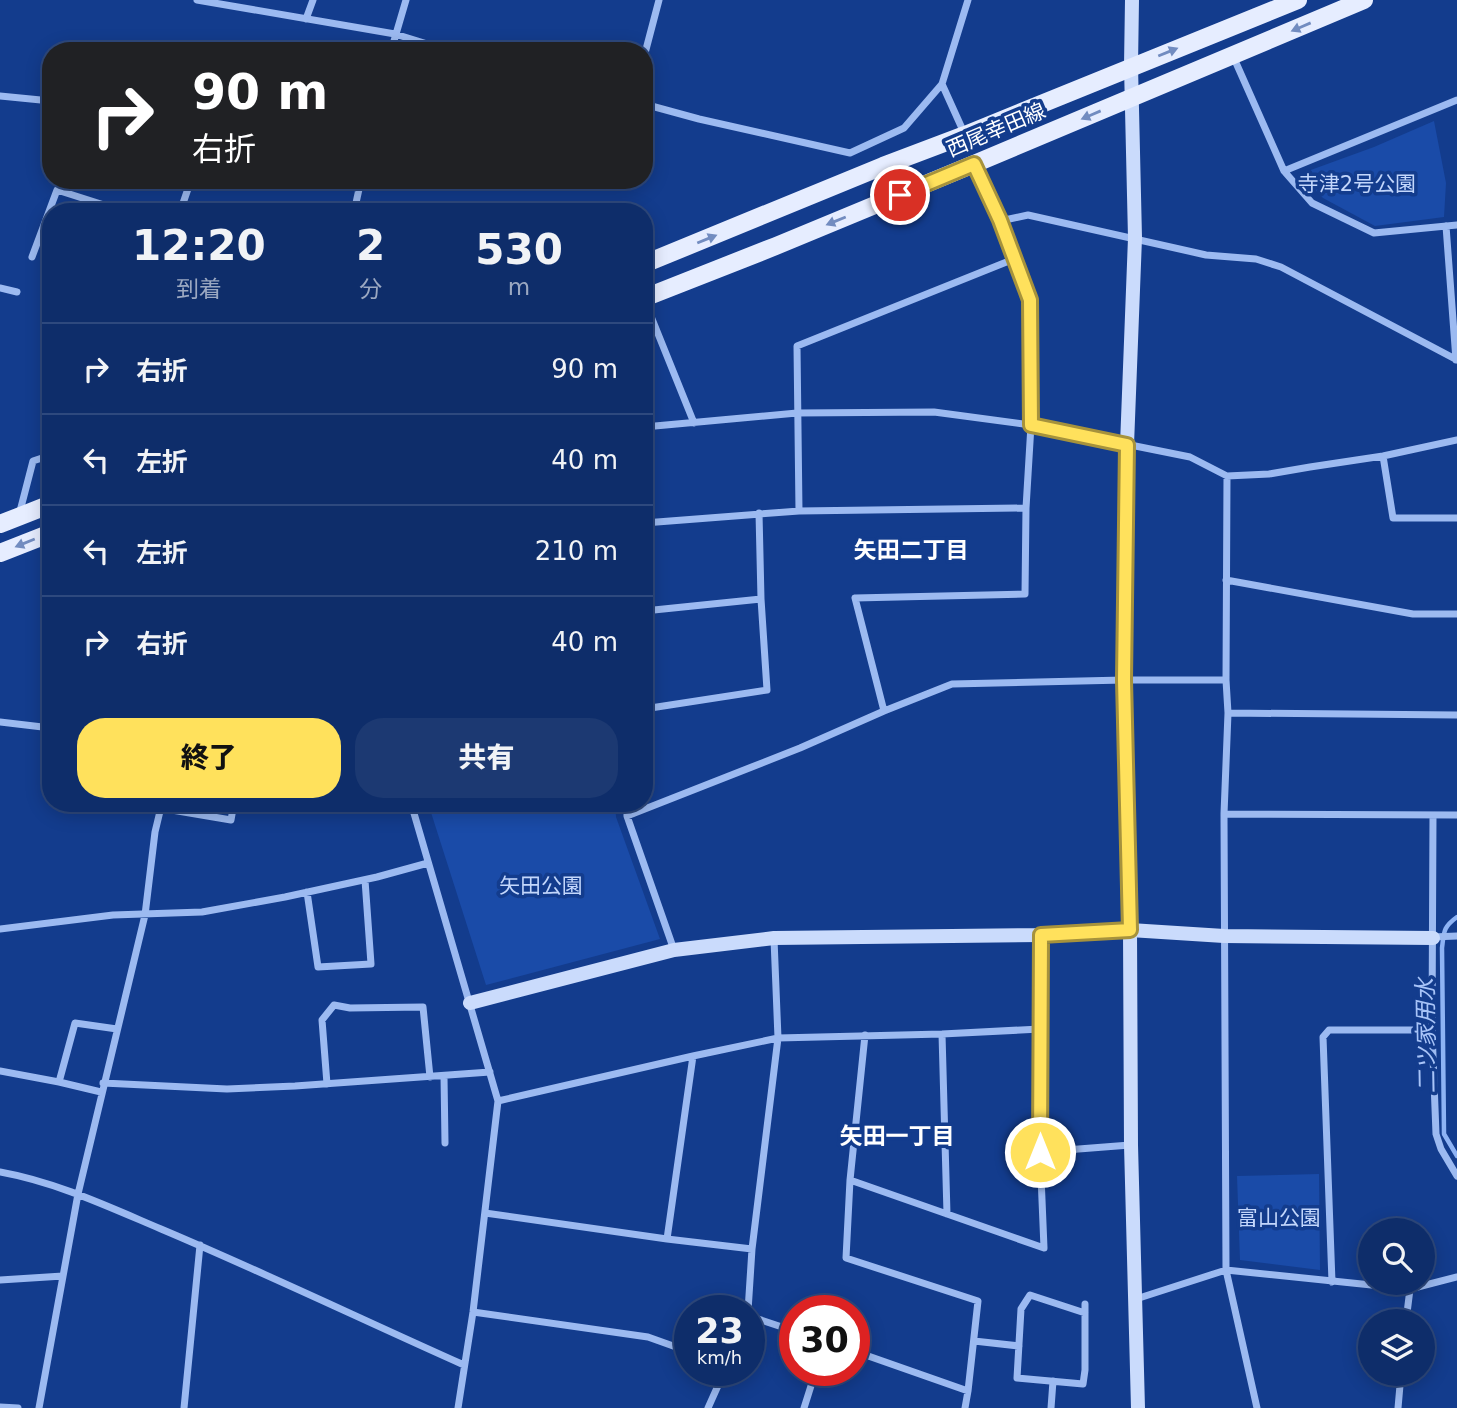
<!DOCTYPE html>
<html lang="ja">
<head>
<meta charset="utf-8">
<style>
  :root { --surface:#0e2d6a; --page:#1c3972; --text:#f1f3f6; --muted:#9ba8c1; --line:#2e497e; --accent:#ffe15c }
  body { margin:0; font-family:"DejaVu Sans","Noto Sans JP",sans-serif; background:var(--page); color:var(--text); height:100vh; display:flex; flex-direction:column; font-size:26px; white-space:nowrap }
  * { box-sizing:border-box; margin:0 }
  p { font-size:23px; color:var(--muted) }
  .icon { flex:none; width:38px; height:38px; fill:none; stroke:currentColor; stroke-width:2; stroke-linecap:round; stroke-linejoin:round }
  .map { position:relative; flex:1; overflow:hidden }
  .sheet { position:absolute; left:42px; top:203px; width:611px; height:609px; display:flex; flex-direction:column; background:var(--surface); border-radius:28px; box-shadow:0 4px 18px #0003,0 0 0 2px var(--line) }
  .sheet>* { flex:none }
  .guide { position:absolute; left:42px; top:42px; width:611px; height:147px; border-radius:28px; box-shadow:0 4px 18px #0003,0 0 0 2px var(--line); background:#202124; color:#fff; overflow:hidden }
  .fabs { position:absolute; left:1358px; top:1218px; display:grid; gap:14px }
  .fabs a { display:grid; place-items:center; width:77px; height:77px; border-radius:50%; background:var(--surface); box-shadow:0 4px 18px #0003,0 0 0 2px var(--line); font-size:35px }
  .speed { position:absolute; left:674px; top:1295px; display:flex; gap:14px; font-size:35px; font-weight:700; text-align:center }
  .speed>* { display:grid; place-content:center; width:91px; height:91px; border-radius:50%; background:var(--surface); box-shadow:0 4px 18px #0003,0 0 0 2px var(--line); line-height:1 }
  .speed small { font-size:18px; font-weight:400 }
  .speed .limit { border:10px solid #d22; background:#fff; color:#111 }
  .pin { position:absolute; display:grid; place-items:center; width:60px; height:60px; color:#fff; margin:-30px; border:4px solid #fff; border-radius:50%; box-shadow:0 2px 7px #0007 }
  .me { position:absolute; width:77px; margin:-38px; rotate:0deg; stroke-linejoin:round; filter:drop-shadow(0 0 5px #0008) }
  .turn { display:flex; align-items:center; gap:24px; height:147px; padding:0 35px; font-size:32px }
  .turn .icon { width:91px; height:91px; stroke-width:2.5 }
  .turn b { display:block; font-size:49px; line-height:60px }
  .eta { display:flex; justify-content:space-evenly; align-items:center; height:119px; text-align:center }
  .eta b { font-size:42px; font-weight:800; line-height:49px }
  .button { display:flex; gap:14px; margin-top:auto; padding:14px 35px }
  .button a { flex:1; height:80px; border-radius:28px; background:var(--accent); color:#111; font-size:28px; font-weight:800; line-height:80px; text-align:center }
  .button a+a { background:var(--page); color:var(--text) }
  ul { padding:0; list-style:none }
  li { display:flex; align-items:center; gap:21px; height:91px; padding:0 35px; border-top:2px solid var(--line) }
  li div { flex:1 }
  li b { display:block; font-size:26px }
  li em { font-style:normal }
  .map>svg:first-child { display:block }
</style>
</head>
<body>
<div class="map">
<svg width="1457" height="1408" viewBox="0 0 1457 1408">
  <rect width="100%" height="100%" fill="#133c8d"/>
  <path fill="#1a4ba8" d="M1434 121 1446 183 1444 217 1375 226 1323 198 1304 178 1308 171 1374 147Z
    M428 803H615L616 817 660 939 486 985Z
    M1319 1174 1320 1270 1240 1260 1237 1176Z"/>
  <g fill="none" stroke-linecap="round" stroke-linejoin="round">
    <path stroke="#8eb3f4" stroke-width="4.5" d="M1457 917C1443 927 1444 932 1442 948L1444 1134 1457 1156"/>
    <path stroke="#9cbaf1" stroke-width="7" d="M197 0 395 34 450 51
      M306 19 313 0
      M391 51 406 0
      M1233 56 1284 171 1312 203 1374 233 1457 225
      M644 57 659 0
      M942 84 965 135
      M0 96 51 101
      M644 104 699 119 850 153 904 128 942 84 968 0
      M1284 171 1457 100
      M332 180 359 189
      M180 212 191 180
      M354 212 361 180
      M1000 221 1028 215 1206 255 1256 259 1281 267 1457 360
      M1446 226 1456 360
      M32 257 57 190 126 212
      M0 288 17 292
      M644 299 694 423
      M644 427 797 413 934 412 1031 425 1190 457 1227 476 1269 474 1310 467 1383 456 1457 440
      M1383 456 1393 518H1457
      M1227 476 1226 680 1228 713 1224 814 1226 1270 1257 1408
      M799 511 797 346 1014 259
      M19 515 33 461 51 455
      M644 523 799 511 1026 508
      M1226 580 1413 614H1457
      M644 611 761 599 759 513
      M644 709 767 690 761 599
      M884 711 855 598 1025 594 1026 508 1031 425 1030 300 1000 221 974 164
      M1228 713 1457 715
      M0 722 51 728
      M411 803 498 1101 473 1312 458 1408
      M627 803V816L674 950
      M160 808 231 820 234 803
      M1224 814 1457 815
      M1433 815 1432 1030 1436 1134 1441 1149 1457 1176
      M627 816 800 748 884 711 952 684 1124 680H1226
      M307 892 318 967 371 964 365 880
      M0 929 113 915 202 912 285 897 377 877 428 863
      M1433 937 1457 936
      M1040 1029 1041 935
      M942 1034 947 1214
      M0 1071 59 1082 101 1092
      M444 1076 445 1143
      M59 1082 75 1023 117 1029
      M103 1083 227 1089 295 1086 490 1072
      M327 1084 322 1020 334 1005 350 1008 423 1007 430 1077
      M498 1101 693 1056 778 1038 942 1034 1040 1029V1152L1044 1248 850 1180 846 1258 978 1301 968 1391 965 1408
      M1040 1152 1130 1145
      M0 1172C56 1182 109 1207 161 1229 263 1272 363 1320 464 1365
      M850 1180 865 1035
      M485 1213 667 1239 752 1249
      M667 1239 693 1056
      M0 1280 63 1276
      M1332 1282 1323 1037 1329 1030H1432
      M1136 1299 1226 1270 1410 1289 1457 1277
      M748 1311 752 1249 778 1038 774 939
      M473 1312 648 1337 690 1352
      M1085 1313 1030 1295 1021 1309 1017 1378 1083 1384 1085 1370V1304
      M749 1316 794 1331
      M1406 1321 1410 1289
      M974 1341 1019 1346
      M854 1351 968 1391
      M0 1407 18 1408
      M39 1408 78 1194 145 915 155 832 162 803
      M184 1408 200 1245
      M708 1408 725 1370
      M804 1408 816 1370
      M1051 1408 1053 1381
      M1398 1408 1401 1374"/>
    <path stroke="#cadbfc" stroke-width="14" d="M1132 0 1131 66 1135 238 1127 445 1124 680 1130 930 1131 1145 1138 1408
      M470 1003 674 950 774 938 1041 935 1130 930 1224 936 1433 938"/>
    <path stroke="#e6edff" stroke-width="18" d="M644 264 883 166 965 135 1298 0
      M644 298 776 246 974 164 1364 0
      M0 524 51 504
      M0 553 51 533"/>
  </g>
  <defs><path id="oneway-solid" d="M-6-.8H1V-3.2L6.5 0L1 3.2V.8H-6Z" transform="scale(1.75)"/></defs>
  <g fill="#728cc0">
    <use href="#oneway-solid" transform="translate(1301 27) rotate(157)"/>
    <use href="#oneway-solid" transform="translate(1168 52) rotate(-22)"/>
    <use href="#oneway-solid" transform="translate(1091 115) rotate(157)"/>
    <use href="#oneway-solid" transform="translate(836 221) rotate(158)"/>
    <use href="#oneway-solid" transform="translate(707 239) rotate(-22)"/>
    <use href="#oneway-solid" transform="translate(25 543) rotate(158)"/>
  </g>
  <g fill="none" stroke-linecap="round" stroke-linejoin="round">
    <defs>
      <path id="route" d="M900 195 974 164 1000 220 1030 300 1031 425 1127 445 1124 680 1130 930 1041 935 1040 1152"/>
    </defs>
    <use href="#route" stroke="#a6923c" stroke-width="18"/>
    <use href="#route" stroke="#ffe15c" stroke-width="12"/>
  </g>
  <g text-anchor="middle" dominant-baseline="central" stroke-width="7" stroke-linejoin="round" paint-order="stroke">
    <g font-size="21" fill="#fff" stroke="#133c8d">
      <text transform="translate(996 130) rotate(-23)">西尾幸田線</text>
    </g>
    <g font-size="21" fill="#c3d7fc" stroke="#133c8d">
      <text x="1357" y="184">寺津2号公園</text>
      <text x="541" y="886">矢田公園</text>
      <text x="1279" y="1218">富山公園</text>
    </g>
    <g font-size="23" font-weight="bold" fill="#fff" stroke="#133c8d">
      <text x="911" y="550">矢田二丁目</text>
      <text x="897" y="1136">矢田一丁目</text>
    </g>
    <g font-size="23" font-style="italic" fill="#a8c4f8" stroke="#133c8d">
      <text transform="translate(1426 1036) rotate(-91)">二ツ家用水</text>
    </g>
  </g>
</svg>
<div class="fabs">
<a><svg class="icon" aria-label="search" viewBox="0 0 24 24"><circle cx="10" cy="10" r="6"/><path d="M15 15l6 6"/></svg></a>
<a><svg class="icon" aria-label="layers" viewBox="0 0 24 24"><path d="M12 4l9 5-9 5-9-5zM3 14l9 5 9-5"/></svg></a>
</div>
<div class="speed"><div>23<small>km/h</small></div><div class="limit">30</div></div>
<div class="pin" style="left:900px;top:195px;background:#d93025"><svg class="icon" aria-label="arrive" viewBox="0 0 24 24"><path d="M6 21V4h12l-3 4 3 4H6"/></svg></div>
<svg class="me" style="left:1040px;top:1152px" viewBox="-20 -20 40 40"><circle r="17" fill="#ffe15c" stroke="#fff" stroke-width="3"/><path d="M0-11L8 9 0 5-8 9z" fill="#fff"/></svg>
<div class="guide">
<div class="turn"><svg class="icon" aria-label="right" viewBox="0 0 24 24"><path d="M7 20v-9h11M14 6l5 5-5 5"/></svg><div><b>90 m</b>右折</div></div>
</div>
<section class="sheet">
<div class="eta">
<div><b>12:20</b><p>到着</p></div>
<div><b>2</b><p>分</p></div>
<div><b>530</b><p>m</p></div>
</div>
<ul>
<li><svg class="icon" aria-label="right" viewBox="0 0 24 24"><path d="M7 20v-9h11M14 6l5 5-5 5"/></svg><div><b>右折</b></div><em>90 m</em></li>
<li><svg class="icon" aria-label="left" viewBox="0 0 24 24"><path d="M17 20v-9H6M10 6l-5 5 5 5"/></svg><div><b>左折</b></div><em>40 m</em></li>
<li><svg class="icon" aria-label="left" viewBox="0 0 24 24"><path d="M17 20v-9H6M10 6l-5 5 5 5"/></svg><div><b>左折</b></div><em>210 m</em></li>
<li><svg class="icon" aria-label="right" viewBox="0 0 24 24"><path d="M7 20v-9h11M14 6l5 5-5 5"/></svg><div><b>右折</b></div><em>40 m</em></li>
</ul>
<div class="button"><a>終了</a><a>共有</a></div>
</section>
</div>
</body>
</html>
